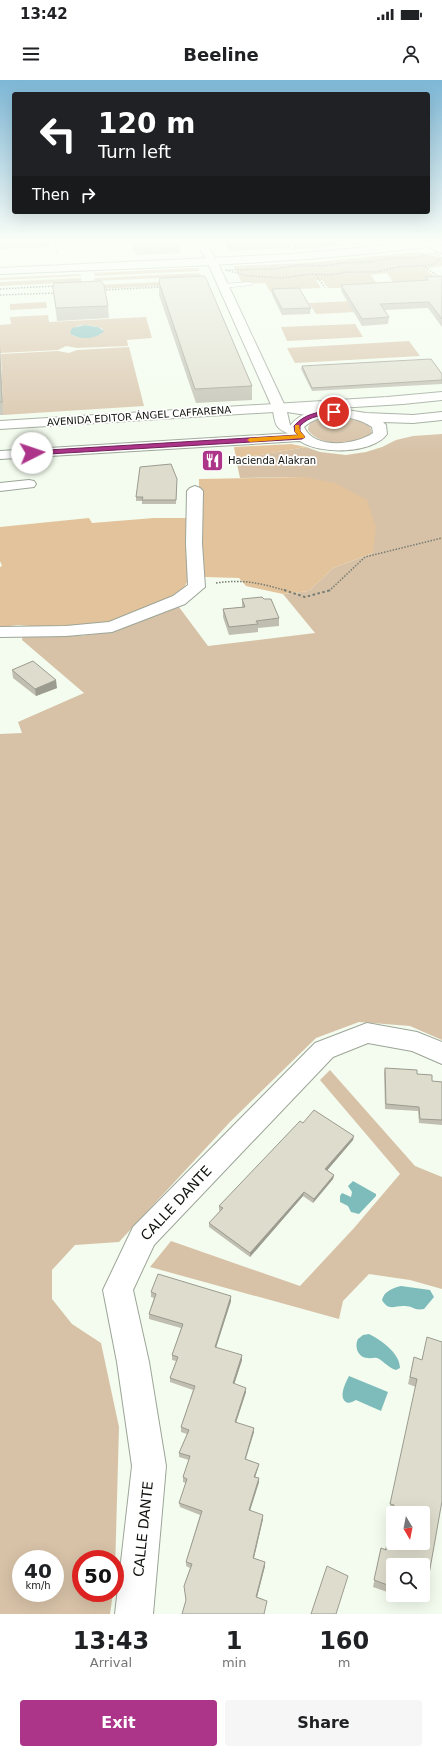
<!DOCTYPE html>
<html lang="en">
<head>
<meta charset="utf-8">
<style>
  :root { --surface:#fff; --page:#f6f6f6; --text:#202124; --muted:#757577; --accent:#ac3489 }
  body { margin:0; font-family:"DejaVu Sans",sans-serif; background:var(--page); color:var(--text); height:100vh; display:flex; flex-direction:column; font-size:15px; white-space:nowrap }
  * { box-sizing:border-box; margin:0 }
  p { font-size:13px; color:var(--muted) }
  .icon { flex:none; width:22px; height:22px; fill:none; stroke:currentColor; stroke-width:2; stroke-linecap:round; stroke-linejoin:round }
  .map { position:relative; height:1534px; overflow:hidden }
  .sheet { display:flex; flex-direction:column; background:var(--surface); flex:1 }
  .sheet>* { flex:none }
  .top-card { position:absolute; left:12px; top:12px; width:418px; height:122px; border-radius:4px; box-shadow:0 4px 16px #0002; background:#202124; color:#fff; overflow:hidden }
  .needle { width:26px; rotate:170deg }
  .buttons { position:absolute; left:386px; top:1426px; display:grid; gap:8px }
  .buttons a { display:grid; place-items:center; width:44px; height:44px; border-radius:4px; background:var(--surface); box-shadow:0 4px 16px #0002; font-size:20px }
  .speed { position:absolute; left:12px; top:1470px; display:flex; gap:8px; font-size:20px; font-weight:700; text-align:center }
  .speed>* { display:grid; place-content:center; width:52px; height:52px; border-radius:50%; background:var(--surface); box-shadow:0 4px 16px #0002; line-height:1 }
  .speed small { font-size:10px; font-weight:400 }
  .speed .limit { border:6px solid #d22; background:#fff; color:#111 }
  .pin { position:absolute; display:grid; place-items:center; width:34px; height:34px; color:#fff; margin:-17px; border:2px solid #fff; border-radius:50%; box-shadow:0 1px 4px #0007 }
  .me { position:absolute; width:44px; margin:-22px; rotate:86deg; stroke-linejoin:round; filter:drop-shadow(0 0 3px #0008) }
  .turn { display:flex; align-items:center; gap:14px; height:84px; padding:0 20px; font-size:18px }
  .turn .icon { width:52px; height:52px; stroke-width:2.5 }
  .turn b { display:block; font-size:28px; line-height:34px }
  .then { display:flex; align-items:center; height:38px; padding:0 20px; background:#0003; gap:8px; font-size:15px }
  .eta { display:flex; justify-content:space-evenly; align-items:center; height:68px; text-align:center }
  .eta b { font-size:24px; font-weight:700; line-height:28px }
  .button { display:flex; gap:8px; margin-top:auto; padding:8px 20px }
  .button a { flex:1; height:46px; border-radius:4px; background:var(--accent); color:#fff; font-size:16px; font-weight:700; line-height:46px; text-align:center }
  .button a+a { background:var(--page); color:var(--text) }
  .status { display:flex; justify-content:space-between; align-items:center; height:28px; padding:0 20px; background:var(--surface); direction:ltr }
  .status svg { height:11px; fill:currentColor }
  header { display:flex; justify-content:space-between; align-items:center; height:52px; padding:0 20px; background:var(--surface); font-size:18px; font-weight:700 }
  .map>svg:first-child { display:block }
</style>
</head>
<body>
<div class="status"><b>13:42</b><svg viewBox="0 0 49 12"><path d="M0 12V9h3v3zM5 12V6h3v6zM10 12V3h3v9zM15 12V0h3v12zM26 1h20v11H26zM47 4h2v5h-2z"/></svg></div>
<header><svg class="icon" aria-label="menu" viewBox="0 0 24 24"><path d="M4 6h16M4 12h16M4 18h16"/></svg>Beeline<svg class="icon" aria-label="person" viewBox="0 0 24 24"><circle cx="12" cy="8" r="4"/><path d="M4 21q1-7 8-7t8 7"/></svg></header>
<div class="map">
<svg width="442" height="1534" viewBox="0 0 442 1534">
  <rect width="100%" height="100%" fill="#f3fcee"/>
  <path fill="#d7c2a7" fill-rule="evenodd" d="M0 160H47L49 167 0 169Z
    M265 160H285L287 162 284 163H287L291 168 229 171 270 169Z
    M289 160H333L338 164 388 160 393 161 292 170 291 169 294 168 291 163 295 162H290Z
    M419 172 442 178V186L425 189 442 202 398 209 387 193 371 195 380 208H328L322 200H316L321 208 300 209 301 212 271 213 265 203 243 204 233 186 306 183Z
    M198 188 199 191 95 196 94 193Z
    M199 193 201 196 95 201 94 198Z
    M80 194 81 196 0 200V198Z
    M81 198V202L0 206V202Z
    M203 200 204 204 97 209 96 205Z
    M350 221 357 232 316 234 309 223Z
    M46 222 47 228 10 230V224Z
    M48 235 49 242 146 237 152 258 127 260 128 266 77 268 66 266 58 270 0 273V245L11 244 10 237ZM85 245 95 246 103 249 101 254C92 258 81 259 72 255L77 246Z
    M355 244 363 257 287 261 281 247Z
    M409 261 420 276 295 283 287 268Z
    M129 267 144 326 3 335 1 274 58 271 69 273 77 270Z
    M338 336 361 340 370 346 372 353C360 367 318 367 308 350 308 337 328 337 338 336Z
    M442 354V960L410 946 359 942 316 958 230 1042 119 1162 75 1165 52 1190V1219L72 1244 101 1263 119 1347 115 1491V1479H81V1513H113L110 1534H0V654L22 653 18 642 84 613 22 560 23 554C48 555 77 558 102 553 128 548 152 535 176 523L208 566 315 553 283 514 309 511 333 488 373 473 303 397 240 398 236 379 306 367 320 372 346 375 366 372 382 367 396 360 413 356ZM21 1479H55V1513H21Z
    M330 990 415 1086 442 1097V1209L410 1200 369 1194 343 1221 339 1239 150 1187 171 1161 300 1206 354 1148 400 1094 320 1000Z"/>
  <path fill="#e3c39b" d="M291 364 306 367 236 379 234 367Z
    M303 397 335 403 367 420 376 447 373 473 333 488 309 511 283 514 246 506 239 498 205 497 199 477V399Z
    M89 438 92 443 154 438H191L189 498 183 510 163 523 108 543 63 549 19 545 0 547V487L2 486 0 481V447Z"/>
  <path fill="#7ebcbc" d="M85 245 98 247 104 251C97 260 77 260 70 253L72 248Z
    M353 1101 376 1114V1116L359 1134 351 1132 348 1126 340 1122V1116L342 1113 351 1117 352 1112 348 1106Z
    M401 1206 430 1210 434 1217 424 1229C414 1231 413 1226 405 1226 395 1225 389 1232 382 1220 384 1211 393 1208 401 1206Z
    M369 1254C381 1260 400 1273 400 1288L396 1290C388 1288 383 1280 377 1278 374 1277 371 1279 368 1278 358 1278 354 1267 358 1259L363 1255Z
    M349 1296 388 1312 381 1331 356 1320C352 1322 349 1324 346 1322 338 1317 346 1302 349 1296Z"/>
  <g fill="none" stroke-linecap="round" stroke-linejoin="round">
    <defs>
      <path id="service" d="M250 202 253 204 252 205 223 208 220 206 223 204Z"/>
      <path id="minor" d="M428 161 442 166V173L424 166 423 164Z
        M442 312V320L403 324 0 349V341L387 317Z
        M29 400 34 401 36 404 34 407 0 411V403Z
        M195 406 200 408 203 411 202 464 205 507 185 524 112 552 66 556 0 557V547L66 546 109 542 173 516 188 505 186 464 187 411 190 408Z
        M367 943 417 952 442 962V984L412 971 368 963 333 977 154 1165 133 1210 149 1282 166 1386 153 1534H115L132 1386 117 1282 103 1210 133 1147 315 963Z"/>
      <path id="tertiary" d="M195 160H205L217 181 284 324 319 329 324 330 326 333 324 336 319 337 287 332 290 345 303 349 305 352 303 355C298 356 295 356 290 354 273 348 276 343 272 327L207 181Z"/>
      <path id="secondary" d="M442 160V165C296 185 147 187 0 194V188L293 174Z
        M334 328 366 333 413 335 442 332V340L413 343 383 342 386 345 387 354C373 374 319 375 300 361L0 379V371L293 353 290 346C300 332 318 329 334 328ZM334 336C348 337 360 339 372 347L373 353C356 365 314 370 304 347 313 339 322 337 334 336Z"/>
    </defs>
    <use href="#service" stroke="#9ca598" stroke-width="1"/>
    <use href="#minor" stroke="#9ca598" stroke-width="2"/>
    <use href="#tertiary" stroke="#9ca598" stroke-width="2"/>
    <use href="#secondary" stroke="#9ca598" stroke-width="2"/>
    <path stroke="#767c73" stroke-width="1.5" stroke-dasharray="1.5 1.5" stroke-linecap="butt" d="M54 160 57 174
      M28 161 55 163
      M0 166 30 160
      M436 173 441 178 433 185 398 187 376 192H348L330 195 311 194 282 198 249 196 225 190 274 189 300 185 323 186 342 183 371 182 392 178H412Z
      M425 187 442 199
      M316 195 325 208
      M0 209 55 206
      M103 210 162 207
      M0 215 56 213
      M216 503C244 499 260 503 287 511
      M329 511 365 477 442 458"/>
    <path stroke="#767c73" stroke-width="2" stroke-dasharray="2.5 2.5" stroke-linecap="butt" d="M284 510 305 517 331 510"/>
    <use href="#service" fill="#fff" fill-rule="evenodd"/>
    <use href="#minor" fill="#fff" fill-rule="evenodd"/>
    <use href="#tertiary" fill="#fff" fill-rule="evenodd"/>
    <use href="#secondary" fill="#fff" fill-rule="evenodd"/>
  </g>
  <path fill="#bfbeb0" d="M130 160H178L179 162 180 173 136 175Z
    M223 160H271V169L229 171Z
    M341 160H381L345 163Z
    M442 196V247L428 228 384 230 389 237 388 244 362 246 341 211V205L425 201V197Z
    M159 202 252 306V320L196 323 159 215Z
    M53 208 108 226 109 238 57 241Z
    M272 209 311 228 310 234 282 235 272 215Z
    M0 265 3 335H0Z
    M302 286 442 294V304L312 311 301 289Z
    M177 403 176 424H142V421H136V417Z
    M242 519H264L279 538V546L258 548V552L229 555 223 537V529L242 527Z
    M12 590 57 608 36 616 13 598Z
    M385 988 417 994 432 1001 442 1002V1045L419 1043 418 1031 385 1029 384 992Z
    M303 1043 353 1060 327 1090 334 1095 333 1099 313 1123 303 1116 250 1177 209 1147V1143L220 1131 219 1130V1126Z
    M151 1212 231 1216V1221L216 1267 242 1280 234 1304 246 1312 236 1342 254 1352 246 1379 259 1384 258 1388 255 1397 259 1398V1402L250 1430 263 1439 254 1478 265 1482V1486L257 1517 267 1521 264 1534H182L186 1521 184 1506 190 1488 186 1486V1482L200 1435 180 1427 179 1423 186 1403 183 1402V1397L189 1380 179 1377V1373L187 1354 181 1352V1347L193 1310 170 1302V1298L176 1281 172 1280V1275L181 1248 149 1239V1234L154 1218 151 1217Z
    M414 1277 422 1280 428 1500 426 1506 423 1505V1485H393V1514L373 1507 381 1468 385 1470 393 1432 389 1431 416 1307 408 1304Z
    M397 1515H412L411 1520Z"/>
  <path fill="#9b9b90" d="M345 160H381L345 163Z
    M0 265 3 335 2 322 0 283Z
    M56 600 57 608 36 616 35 609Z
    M354 1056 353 1060 325 1093V1089Z
    M334 1095 333 1099 313 1123 314 1119Z
    M304 1112 303 1116 250 1177V1173Z
    M231 1216V1221L215 1271V1267Z
    M242 1275V1280L233 1308V1303Z
    M246 1308V1312L235 1346V1342Z
    M254 1348V1352L244 1383 245 1379Z
    M259 1384 258 1388 254 1401V1397Z
    M259 1398V1402L249 1434V1430Z
    M263 1435V1439L253 1482V1478Z
    M265 1482V1486L256 1521V1517Z"/>
  <path fill="#deddcd" stroke="#9b9b90" fill-rule="evenodd" d="M134 160H178L179 162 136 164Z
    M205 196 252 306 195 309 159 202 160 198Z
    M442 196V239L429 222 380 224 389 237 362 239 341 205 428 200 425 197Z
    M101 201 104 205 108 226 56 228 53 208 54 203Z
    M299 208 311 228 282 229 272 209Z
    M431 279 442 294V300L312 308 302 286Z
    M0 283 2 322H0Z
    M171 384 177 399 176 420H142L143 417H136L140 387Z
    M262 517 264 519H271L279 538 256 541 258 544 229 547 223 529 245 527 242 519Z
    M33 581 56 600 35 609 12 590Z
    M385 988 417 990V994L432 995V1001L442 1002V1040L420 1039 419 1027 386 1024Z
    M314 1030 354 1056 325 1089 334 1095 314 1119 304 1112 250 1173 209 1143 223 1128 219 1126 300 1041 303 1043Z
    M158 1194 231 1216 215 1267 242 1275 233 1303 246 1308 235 1342 254 1348 245 1379 259 1384 254 1397 259 1398 249 1430 263 1435 253 1478 265 1482 256 1517 267 1521 264 1534H182L186 1520 184 1506 192 1484 186 1482 202 1431 179 1423 187 1399 183 1397 190 1376 179 1373 189 1350 181 1347 195 1306 170 1298 178 1277 172 1275 183 1244 149 1234 156 1214 151 1212Z
    M427 1257 442 1262V1421L428 1500 423 1498V1485H393V1507L374 1500 381 1468 386 1470 394 1425 390 1424 417 1299 410 1297 414 1277 422 1280ZM393 1433H423V1463H393Z
    M327 1486 348 1496 336 1534H311Z"/>
  <linearGradient id="sky" x2="0" y2="1"><stop stop-color="#7db7d6"/><stop offset="0.43" stop-color="#fafef7"/><stop offset="1" stop-color="#fafef7" stop-opacity="0"/></linearGradient>
  <rect width="442" height="374" fill="url(#sky)"/>
  <path fill="#ac3489" stroke="#702259" d="M334 330 337 332 336 333C322 336 310 335 300 346V351L305 357 302 359 32 375 29 373 32 371 298 355 295 352 294 346C305 333 319 332 334 330Z"/>
  <path fill="#f59e0b" d="M295 345H299L300 351 305 357 304 358 250 362 247 360 250 358 298 355 295 352Z"/>
  <defs>
    <symbol id="restaurant-square" viewBox="-11 -11 22 22"><rect x="-9" y="-9" width="18" height="18" rx="4" fill="#ac3489" stroke="#fff"/><path d="M-5-6h1v4h1v-4h1v4h1v-4h1v5L-1.5 .5V6h-2V.5L-5-1ZM5-6V6H3V1.5H1.5Q1.5-4 5-6Z" fill="#fff"/></symbol>
  </defs>
  <g fill-rule="evenodd">
    <use href="#restaurant-square" x="200" y="368" width="25" height="25"/>
  </g>
  <g text-anchor="middle" dominant-baseline="central" stroke-width="3.5" stroke-linejoin="round" paint-order="stroke">
    <g font-size="10" fill="#0f120d" stroke="#fff">
      <text transform="translate(139 336) rotate(-4)">AVENIDA EDITOR ÁNGEL CAFFARENA</text>
    </g>
    <g font-size="10" fill="#0f120d" stroke="#fff" text-anchor="start">
      <text x="228" y="380">Hacienda Alakran</text>
    </g>
    <g font-size="14" fill="#0f120d" stroke="#fff">
      <text transform="translate(176 1123) rotate(-47)">CALLE DANTE</text>
      <text transform="translate(143 1449) rotate(-84)">CALLE DANTE</text>
    </g>
  </g>
</svg>
<div class="buttons">
<a><svg class="needle" viewBox="-14 -14 28 28"><path d="M0-13l5 13h-10z" fill="#e53935"/><path d="M0 13l5-13h-10z" fill="#757577"/></svg></a>
<a><svg class="icon" aria-label="search" viewBox="0 0 24 24"><circle cx="10" cy="10" r="6"/><path d="M15 15l6 6"/></svg></a>
</div>
<div class="speed"><div>40<small>km/h</small></div><div class="limit">50</div></div>
<div class="pin" style="left:334px;top:332px;background:#d93025"><svg class="icon" aria-label="arrive" viewBox="0 0 24 24"><path d="M6 21V4h12l-3 4 3 4H6"/></svg></div>
<svg class="me" style="left:32px;top:373px" viewBox="-20 -20 40 40"><circle r="19" fill="#fff"/><path d="M0-13L10 11 0 6-10 11z" fill="#ac3489"/></svg>
<div class="top-card">
<div class="turn"><svg class="icon" aria-label="left" viewBox="0 0 24 24"><path d="M17 20v-9H6M10 6l-5 5 5 5"/></svg><div><b>120 m</b>Turn left</div></div>
<div class="then">Then<svg class="icon" aria-label="right" viewBox="0 0 24 24"><path d="M7 20v-9h11M14 6l5 5-5 5"/></svg></div>
</div>
</div>
<section class="sheet">
<div class="eta">
<div><b>13:43</b><p>Arrival</p></div>
<div><b>1</b><p>min</p></div>
<div><b>160</b><p>m</p></div>
</div>
<div class="button"><a>Exit</a><a>Share</a></div>
</section>
</body>
</html>
